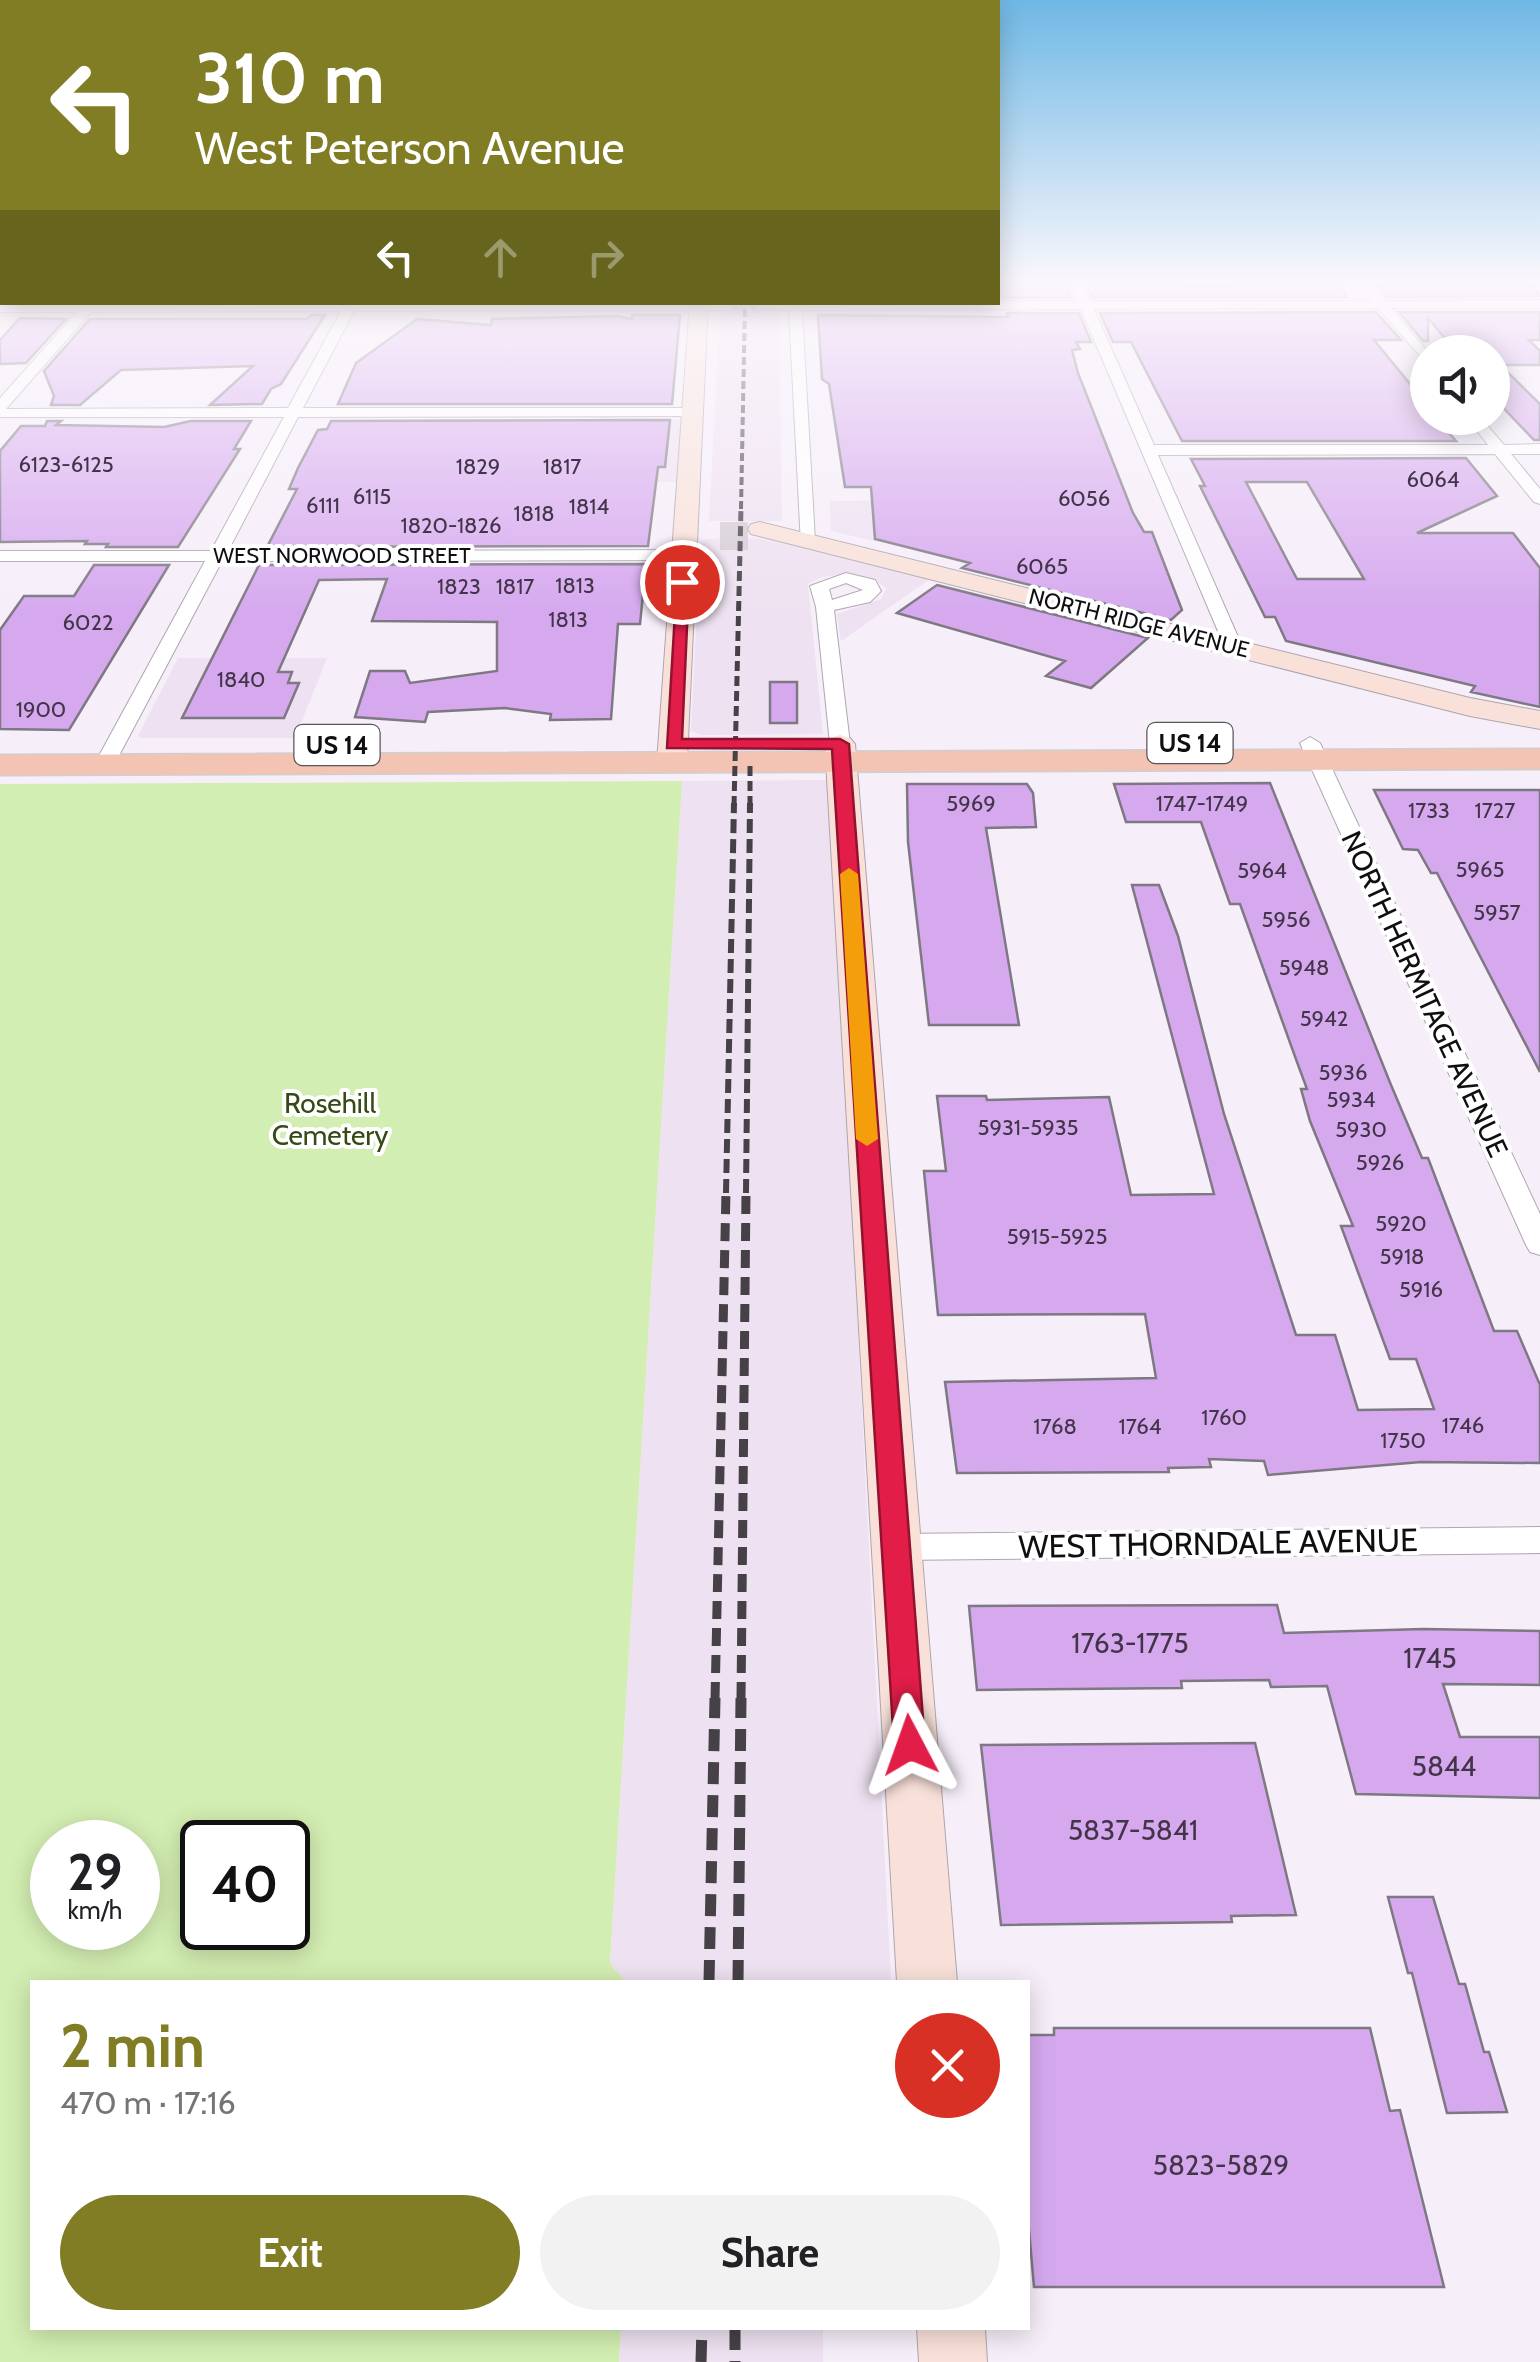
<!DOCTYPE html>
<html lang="en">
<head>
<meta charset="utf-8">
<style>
  :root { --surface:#fff; --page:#f2f2f2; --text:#202124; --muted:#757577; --accent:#807d25 }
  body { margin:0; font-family:Cabin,sans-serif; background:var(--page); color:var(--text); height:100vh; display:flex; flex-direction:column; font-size:38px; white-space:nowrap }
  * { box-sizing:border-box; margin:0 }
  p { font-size:32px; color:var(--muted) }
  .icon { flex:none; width:55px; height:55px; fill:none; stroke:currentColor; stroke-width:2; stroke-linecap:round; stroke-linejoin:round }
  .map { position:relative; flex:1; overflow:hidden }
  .sheet { position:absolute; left:30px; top:1980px; width:1000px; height:350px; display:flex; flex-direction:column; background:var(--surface); border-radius:0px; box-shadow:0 5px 25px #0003 }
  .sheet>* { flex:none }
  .banner { position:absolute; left:0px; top:0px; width:1000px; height:305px; box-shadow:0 5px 25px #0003; background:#807d25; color:#fff; overflow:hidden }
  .tools { position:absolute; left:1410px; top:335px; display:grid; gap:20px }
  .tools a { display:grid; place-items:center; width:100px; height:100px; border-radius:50%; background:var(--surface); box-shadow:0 5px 25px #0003; font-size:50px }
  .speed { position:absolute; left:30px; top:1820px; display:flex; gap:20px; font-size:50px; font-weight:700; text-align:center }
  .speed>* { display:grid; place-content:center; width:130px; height:130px; border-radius:50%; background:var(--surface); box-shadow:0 5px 25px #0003; line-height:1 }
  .speed small { font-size:25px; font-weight:400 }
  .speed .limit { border:5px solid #111; border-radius:15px; background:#fff; color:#111 }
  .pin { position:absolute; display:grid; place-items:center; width:85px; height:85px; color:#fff; margin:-42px; border:5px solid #fff; border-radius:50%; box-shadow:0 2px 10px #0007 }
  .me { position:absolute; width:110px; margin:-55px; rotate:356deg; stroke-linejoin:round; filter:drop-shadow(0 0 8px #0008) }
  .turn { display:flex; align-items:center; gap:35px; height:210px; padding:0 30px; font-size:45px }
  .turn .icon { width:130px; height:130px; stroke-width:2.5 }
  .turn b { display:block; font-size:70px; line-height:85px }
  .lanes { display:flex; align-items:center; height:95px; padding:0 30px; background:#0003; justify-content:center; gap:50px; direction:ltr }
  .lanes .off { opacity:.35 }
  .round { display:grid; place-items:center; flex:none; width:105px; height:105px; border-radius:52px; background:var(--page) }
  .head { display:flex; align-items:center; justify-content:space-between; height:170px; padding:0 30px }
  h1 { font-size:60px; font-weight:700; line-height:75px; color:var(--accent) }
  .button { display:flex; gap:20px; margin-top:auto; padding:20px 30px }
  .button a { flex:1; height:115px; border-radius:60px; background:var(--accent); color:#fff; font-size:40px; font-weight:700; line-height:115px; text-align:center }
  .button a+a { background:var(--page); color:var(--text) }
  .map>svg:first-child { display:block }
</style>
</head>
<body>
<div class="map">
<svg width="1540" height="2362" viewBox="0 0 1540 2362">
  <rect width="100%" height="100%" fill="#f6eef9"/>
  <path fill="#eee1f1" d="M720 312H779L782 521H709Z
    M594 416 684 420 677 482H580Z
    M946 500 874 541 831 531 830 501Z
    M722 538 775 539 930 579 841 641 837 614 881 599 887 588 870 578 845 574 822 577 808 584 823 734 701 735 691 731 700 546 704 540Z
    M178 658H327L295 738H141L138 736Z
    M830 780 891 1982H625L610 1963 682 781Z
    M621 2328H823V2362H619Z"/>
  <path fill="#d3eeb2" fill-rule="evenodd" d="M682 781 610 1963 625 1982H32V2328H621L619 2362H0V784ZM138 1842V1928H52V1842ZM202 1842H288V1928H202Z"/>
  <path fill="#d6a9ef" stroke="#7e7882" stroke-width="2.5" fill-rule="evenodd" d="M998 281 1066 283 1071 297 1002 298Z
    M1109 281H1168L1188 286 1337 281 1347 297H1092L1086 283Z
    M1387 281H1529L1540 296 1387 297 1378 286Z
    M1376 312 1401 340H1374L1428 406V418H1436L1456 441H1182L1131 342H1113L1100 313Z
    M1399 312H1540V340H1529L1540 351V365H1500L1540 404V440H1534L1492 396V352H1456L1428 318V341H1423Z
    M1007 313H1079L1091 342H1076L1080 349 1072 350 1078 373 1133 513 1144 532H1152L1182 610 1171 620 962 568 970 563 875 539 871 487H845L829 384 822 379 818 315 1008 317Z
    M311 315H325L281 384 271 389 262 404 210 405 253 366 121 370 80 405H51L54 396 44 371 90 319H307Z
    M632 315H680L672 404H338L356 363 417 319 491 325 492 319 617 316 632 319Z
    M20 318 66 319 26 363 0 364V340Z
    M670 420 665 467H658L648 546 267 547 297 489H289L298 468 318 430 327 429 331 421Z
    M47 421H61L56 425 164 427 191 421H251L234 449H240L178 547H106L108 544H85L87 541 0 542V451L21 426H45Z
    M1466 458 1497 496 1417 533H1513L1540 568V707L1471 692 1475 686 1286 641 1275 617H1265L1200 486H1205L1191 459ZM1246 482H1307L1364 579H1297Z
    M646 564 640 624H618L611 719 550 720 551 714 505 708 428 712 425 722 355 717 370 671H405L410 683 497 671V622L372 621 387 579 319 580 278 672H292L288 683H299L284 718H182L259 565Z
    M94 565H169L69 730 0 729V630L24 596H74Z
    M937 585 1148 638 1091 688 1046 676 1065 661 897 613Z
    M770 682H797V723H770Z
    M1270 783 1391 1085 1422 1158H1428L1494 1331H1517L1540 1385V1463L1421 1462 1268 1475 1264 1461 1209 1459 1211 1467 1168 1468 1169 1472 957 1473 945 1382 1156 1378 1145 1314 938 1315 924 1171H946L937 1096H986L987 1100 1109 1097 1131 1195 1214 1194 1132 885H1159L1178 936 1224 1114 1296 1335H1335L1358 1410 1434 1409 1416 1359H1390L1341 1226H1353L1310 1121 1301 1089H1307L1297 1062 1240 904H1230L1201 822H1126L1114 784Z
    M907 784H1027L1033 793 1036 827 986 828 1019 1025H929L908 842Z
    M1374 790H1540V1072L1437 873H1431L1418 850 1403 849Z
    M1277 1605 1284 1633 1423 1629 1540 1631V1685L1443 1684 1460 1737H1540V1798L1356 1794 1327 1686 1271 1687 1269 1680 1181 1681 1182 1688 977 1690 969 1606Z
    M1255 1743 1296 1915 1231 1916 1232 1922 1001 1925 981 1745Z
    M1388 1897H1433L1459 1984H1465L1484 2052H1489L1507 2112 1447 2113 1412 1973H1408Z
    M1054 2028H1370L1390 2111 1400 2110 1444 2287H1034L1028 2219V2035H1054Z"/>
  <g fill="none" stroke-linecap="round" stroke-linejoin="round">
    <path stroke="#d4ccd6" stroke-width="14" stroke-dasharray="14 8" stroke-linecap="butt" d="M729 306H761"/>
    <path stroke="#d4ccd6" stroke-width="28" stroke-dasharray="28 14" stroke-linecap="butt" d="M720 536H759"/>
    <defs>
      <path id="street" d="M1069 281H1081L1090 301H1371L1356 281H1369L1385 301 1540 300V308H1391L1428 352V365L1378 308 1094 309 1154 445H1488L1467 418H1481L1504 445 1540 444V454H1511L1540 489V504L1534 502 1495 454 1158 455 1242 646 1233 652 1226 650 1081 309 802 310 815 541 801 545 789 310 756 309V303L1077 301Z
        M734 303V309L729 310 354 311 303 408H692L699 412 692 416 298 417 228 551 684 550 692 555 684 560 222 561 114 765 111 769H97L94 765 205 561H0V551H211L284 417H0V398L77 312H0V304ZM341 311 288 408 6 409 91 312Z
        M846 573 875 580 881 591 870 602 834 610 850 744 840 750 830 744 816 607 810 586ZM846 583 863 590 832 600 829 589Z
        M1310 737 1320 743 1540 1214V1255L1530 1252 1526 1245 1300 743Z
        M1540 1527V1553L896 1560 884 1556 879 1547 884 1538 896 1534Z"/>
      <path id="secondary" d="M690 302H708L687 762 683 768H661L657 762Z
        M760 522 1470 698 1540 711V729L1470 716 751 534 748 529 751 524Z
        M840 735 850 738 855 744 957 1982H897L825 744 830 738Z
        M917 2328H985L987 2362H919Z"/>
      <path id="primary" d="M1540 749V769L0 775V755Z"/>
    </defs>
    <use href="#street" stroke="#ada5af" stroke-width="2"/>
    <use href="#secondary" stroke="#ada5af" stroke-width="2"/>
    <use href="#primary" stroke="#cfcfd0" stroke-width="3"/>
    <use href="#street" fill="#fff" fill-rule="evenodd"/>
    <use href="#secondary" fill="#f9e1d9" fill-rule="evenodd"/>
    <use href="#primary" fill="#f3c3b3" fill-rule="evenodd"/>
    <path stroke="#454146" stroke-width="4" stroke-dasharray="8 4" stroke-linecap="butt" d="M741 509 745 302"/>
    <path stroke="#454146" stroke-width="5" stroke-dasharray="10 5" stroke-linecap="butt" d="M734 806 741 507
      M750 806V763"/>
    <path stroke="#454146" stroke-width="6" stroke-dasharray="14 6" stroke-linecap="butt" d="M726 1193 734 803
      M746 1193 750 803"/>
    <path stroke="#454146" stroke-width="9" stroke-dasharray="18 9" stroke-linecap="butt" d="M715 1700 726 1191
      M741 1700 746 1191"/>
    <path stroke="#454146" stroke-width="11" stroke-dasharray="22 11" stroke-linecap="butt" d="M709 1982 715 1698
      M738 1982 741 1698
      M735 2328V2362
      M701 2362 702 2328"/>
  </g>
  <linearGradient id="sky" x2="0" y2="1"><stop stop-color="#6eb8e5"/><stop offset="0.46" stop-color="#fbf7fc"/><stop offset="1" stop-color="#fbf7fc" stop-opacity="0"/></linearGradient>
  <rect width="1540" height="612" fill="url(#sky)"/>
  <path fill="#e11d48" stroke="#92132f" stroke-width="2.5" d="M677 579 689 582 682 739H840L849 744 925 1745 921 1754 910 1758 899 1754 894 1745 832 749 667 748Z"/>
  <path fill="#f59e0b" d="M849 868 858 874 878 1139 867 1146 856 1139 840 874Z"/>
  <g text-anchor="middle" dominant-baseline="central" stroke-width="8" stroke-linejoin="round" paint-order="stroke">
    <g font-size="22" fill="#423549">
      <text x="66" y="464">6123-6125</text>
      <text x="478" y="466">1829</text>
      <text x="562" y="466">1817</text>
      <text x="1433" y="479">6064</text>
      <text x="372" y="496">6115</text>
      <text x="1084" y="498">6056</text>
      <text x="323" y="505">6111</text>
      <text x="589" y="506">1814</text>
      <text x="534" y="513">1818</text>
      <text x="451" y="525">1820-1826</text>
      <text x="1042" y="566">6065</text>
      <text x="575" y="585">1813</text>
      <text x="459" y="586">1823</text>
      <text x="515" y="586">1817</text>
      <text x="568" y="619">1813</text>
      <text x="88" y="622">6022</text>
      <text x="241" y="679">1840</text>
      <text x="41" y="709">1900</text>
      <text x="971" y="803">5969</text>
      <text x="1202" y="803">1747-1749</text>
      <text x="1429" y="810">1733</text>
      <text x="1495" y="810">1727</text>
      <text x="1480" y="869">5965</text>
      <text x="1262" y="870">5964</text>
      <text x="1497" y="912">5957</text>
      <text x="1286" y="919">5956</text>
      <text x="1304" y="967">5948</text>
      <text x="1324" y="1018">5942</text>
      <text x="1343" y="1072">5936</text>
      <text x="1351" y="1099">5934</text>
      <text x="1028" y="1127">5931-5935</text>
      <text x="1361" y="1129">5930</text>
      <text x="1380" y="1162">5926</text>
      <text x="1401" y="1223">5920</text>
      <text x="1057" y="1236">5915-5925</text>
      <text x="1402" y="1256">5918</text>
      <text x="1421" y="1289">5916</text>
      <text x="1224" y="1417">1760</text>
      <text x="1463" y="1425">1746</text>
      <text x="1055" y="1426">1768</text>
      <text x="1140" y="1426">1764</text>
      <text x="1403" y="1440">1750</text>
    </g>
    <g font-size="22" fill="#110e12" stroke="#fff">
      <text x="342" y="555">WEST NORWOOD STREET</text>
      <text transform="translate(1139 623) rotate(14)">NORTH RIDGE AVENUE</text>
    </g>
    <g fill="#fff" stroke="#585659" stroke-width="2.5">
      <rect x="1147.5" y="723" width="85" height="40" rx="8"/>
      <rect x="294.5" y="725" width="85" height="40" rx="8"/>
    </g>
    <g font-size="25" font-weight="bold" fill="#110e12">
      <text x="1190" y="743">US 14</text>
      <text x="337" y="745">US 14</text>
    </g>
    <g font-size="28" fill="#110e12" stroke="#fff">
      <text transform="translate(1425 994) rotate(65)">NORTH HERMITAGE AVENUE</text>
    </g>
    <g font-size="28" fill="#354a14" stroke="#fff">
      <text x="330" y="1103">Rosehill<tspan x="330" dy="32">Cemetery</tspan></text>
    </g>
    <g font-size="28" fill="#423549">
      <text x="1130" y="1643">1763-1775</text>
      <text x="1430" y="1658">1745</text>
      <text x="1444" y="1766">5844</text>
      <text x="1133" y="1830">5837-5841</text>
      <text x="1221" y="2165">5823-5829</text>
    </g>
    <g font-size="32" fill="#110e12" stroke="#fff">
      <text transform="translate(1218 1543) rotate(-1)">WEST THORNDALE AVENUE</text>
    </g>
  </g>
</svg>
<div class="tools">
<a><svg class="icon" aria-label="sound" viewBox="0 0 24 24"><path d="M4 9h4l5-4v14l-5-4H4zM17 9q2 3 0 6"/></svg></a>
</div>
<div class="speed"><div>29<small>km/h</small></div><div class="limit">40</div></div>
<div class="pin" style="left:682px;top:582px;background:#d93025"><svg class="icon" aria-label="arrive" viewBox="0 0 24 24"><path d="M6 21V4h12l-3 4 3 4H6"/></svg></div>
<svg class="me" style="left:910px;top:1745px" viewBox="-20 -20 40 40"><path d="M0-17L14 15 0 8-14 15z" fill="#e11d48" stroke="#fff" stroke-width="4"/></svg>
<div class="banner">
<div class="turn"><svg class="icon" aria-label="left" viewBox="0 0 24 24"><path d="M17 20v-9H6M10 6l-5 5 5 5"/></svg><div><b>310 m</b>West Peterson Avenue</div></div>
<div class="lanes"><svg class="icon" aria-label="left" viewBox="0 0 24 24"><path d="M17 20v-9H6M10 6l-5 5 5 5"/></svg><svg class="icon off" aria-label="ahead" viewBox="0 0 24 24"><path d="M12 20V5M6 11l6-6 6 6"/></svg><svg class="icon off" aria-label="right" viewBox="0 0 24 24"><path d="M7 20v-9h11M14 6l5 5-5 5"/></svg></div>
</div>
<section class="sheet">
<div class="head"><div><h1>2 min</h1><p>470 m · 17:16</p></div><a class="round" style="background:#d93025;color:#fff"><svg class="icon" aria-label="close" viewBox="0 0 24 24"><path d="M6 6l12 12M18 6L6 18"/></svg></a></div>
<div class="button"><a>Exit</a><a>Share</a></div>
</section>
</div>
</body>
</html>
